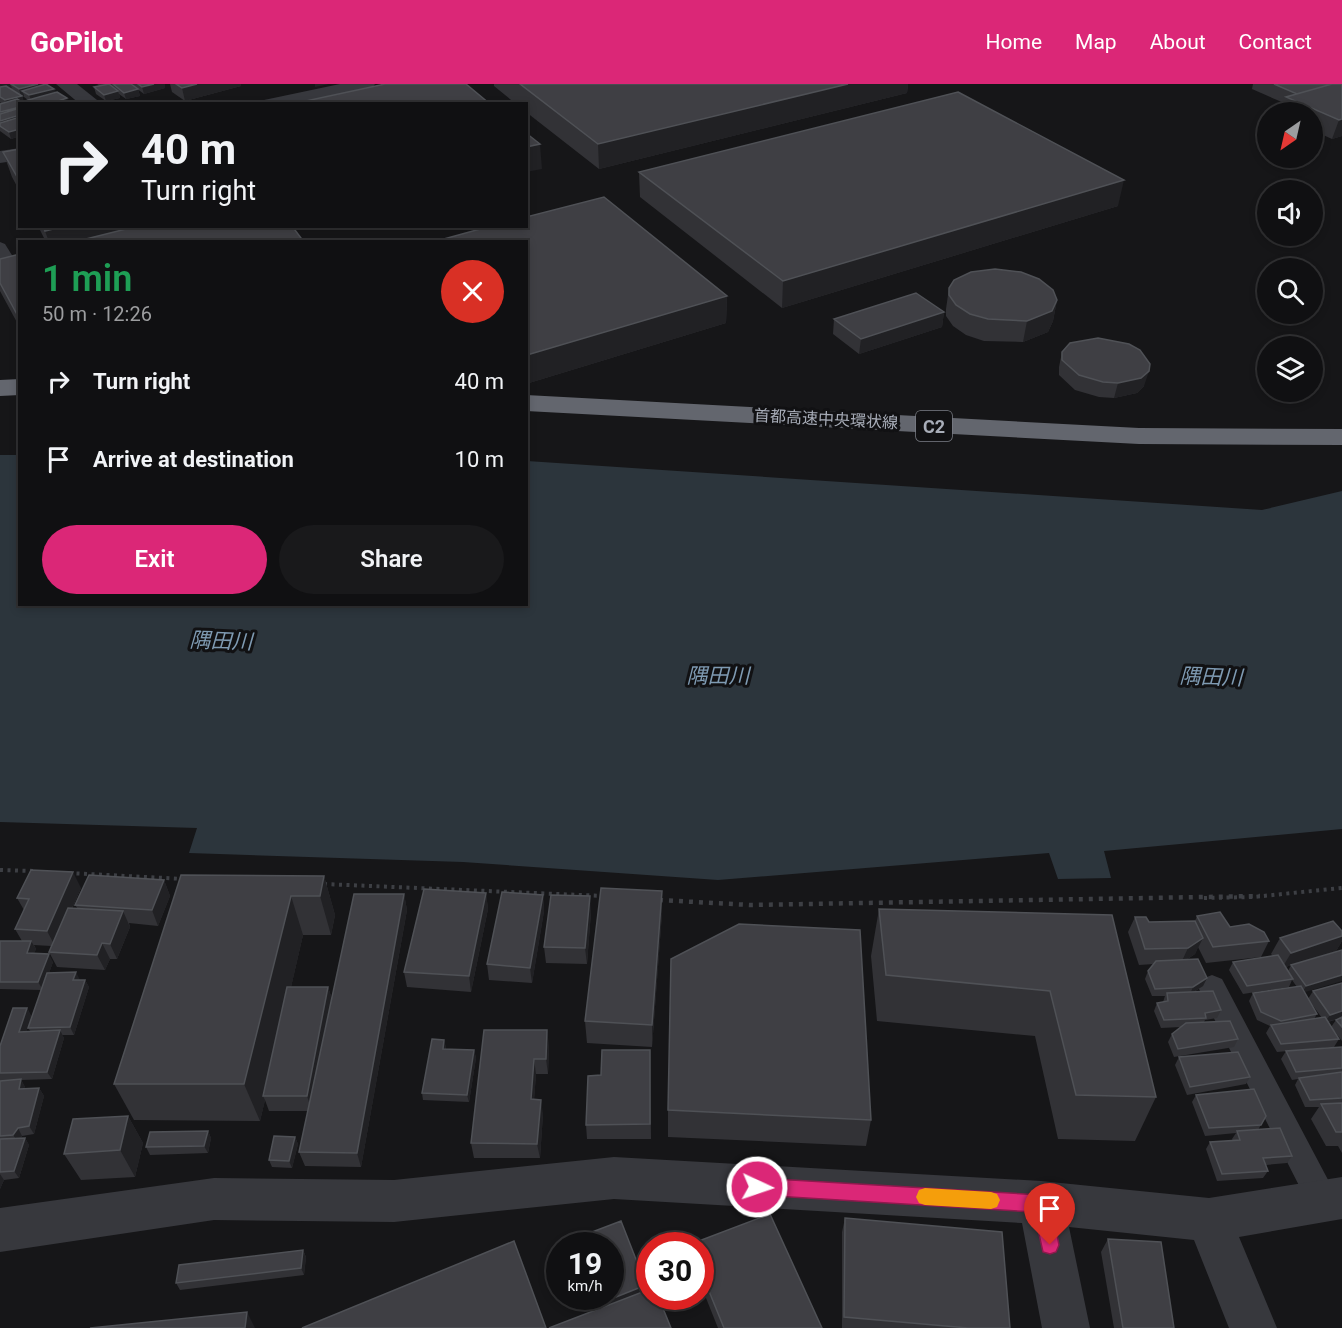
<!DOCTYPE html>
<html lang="en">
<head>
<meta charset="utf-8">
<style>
  :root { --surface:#101012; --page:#19191b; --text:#f1f3f6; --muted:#9c9d9f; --line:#303032; --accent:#db2777 }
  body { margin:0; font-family:Roboto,"Noto Sans JP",sans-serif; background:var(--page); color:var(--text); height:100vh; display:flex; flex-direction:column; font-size:22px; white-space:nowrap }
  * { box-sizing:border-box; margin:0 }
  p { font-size:20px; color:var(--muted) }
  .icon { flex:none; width:33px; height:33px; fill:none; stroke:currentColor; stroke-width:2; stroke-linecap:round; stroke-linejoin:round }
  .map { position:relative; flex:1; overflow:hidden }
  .details { position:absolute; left:18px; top:156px; width:510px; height:366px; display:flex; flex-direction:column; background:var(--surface); border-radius:0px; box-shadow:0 3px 9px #0003,0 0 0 2px var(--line) }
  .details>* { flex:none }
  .top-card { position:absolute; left:18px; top:18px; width:510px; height:126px; border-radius:0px; box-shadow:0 3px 9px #0003,0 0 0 2px var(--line); background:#101012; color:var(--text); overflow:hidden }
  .needle { width:39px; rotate:214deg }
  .fabs { position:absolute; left:1257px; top:18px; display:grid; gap:12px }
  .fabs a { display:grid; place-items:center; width:66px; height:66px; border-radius:50%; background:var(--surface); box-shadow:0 3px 9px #0003,0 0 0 2px var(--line); font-size:30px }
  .speed { position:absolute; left:546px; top:1148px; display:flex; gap:12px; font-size:30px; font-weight:700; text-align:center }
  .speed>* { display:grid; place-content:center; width:78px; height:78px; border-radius:50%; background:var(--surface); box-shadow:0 3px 9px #0003,0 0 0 2px var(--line); line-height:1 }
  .speed small { font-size:15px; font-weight:400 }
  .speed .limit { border:9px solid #d22; background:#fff; color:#111 }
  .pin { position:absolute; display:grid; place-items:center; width:51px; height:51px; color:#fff; margin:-62px -26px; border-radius:50% 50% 50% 0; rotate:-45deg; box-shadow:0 0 6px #0007 }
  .pin .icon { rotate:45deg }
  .me { position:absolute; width:66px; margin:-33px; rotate:93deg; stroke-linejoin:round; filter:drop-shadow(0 0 4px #0008) }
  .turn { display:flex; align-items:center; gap:21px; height:126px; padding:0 24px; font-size:27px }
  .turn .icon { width:78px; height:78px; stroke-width:2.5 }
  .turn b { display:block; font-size:42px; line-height:51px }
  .round { display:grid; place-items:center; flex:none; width:63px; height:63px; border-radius:32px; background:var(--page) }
  .head { display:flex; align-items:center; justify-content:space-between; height:102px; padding:0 24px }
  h1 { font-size:36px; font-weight:600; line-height:45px; color:#1e9e55 }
  .button { display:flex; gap:12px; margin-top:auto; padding:12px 24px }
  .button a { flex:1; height:69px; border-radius:36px; background:var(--accent); color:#fff; font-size:24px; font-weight:600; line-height:69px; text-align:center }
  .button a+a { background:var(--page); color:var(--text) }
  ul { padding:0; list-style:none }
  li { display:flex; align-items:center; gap:18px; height:78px; padding:0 24px }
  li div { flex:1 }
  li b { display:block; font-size:22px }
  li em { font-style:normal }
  header { display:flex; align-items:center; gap:36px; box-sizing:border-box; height:84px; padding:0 30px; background:var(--accent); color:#fff }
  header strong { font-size:28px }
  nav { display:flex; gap:33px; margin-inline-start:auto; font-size:21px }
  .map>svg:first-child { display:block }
</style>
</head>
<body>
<header>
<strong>GoPilot</strong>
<nav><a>Home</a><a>Map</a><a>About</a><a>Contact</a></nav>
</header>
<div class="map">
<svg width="1342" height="1244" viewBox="0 0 1342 1244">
  <rect width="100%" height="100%" fill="#161618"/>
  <path fill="#2c353c" d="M0 371H19L20 520H526L527 377 1262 426 1342 407V745L1104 767 1111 794 1058 795 1049 769 718 796 463 778 189 769 197 744 0 738Z"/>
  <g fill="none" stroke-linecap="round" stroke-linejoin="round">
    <path stroke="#3d3f44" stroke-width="4" stroke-dasharray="3 4.5" stroke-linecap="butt" d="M0 786 35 787
      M69 789 184 795
      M324 800 604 812
      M1204 814 1253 813 1342 804"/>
    <path stroke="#3d3f44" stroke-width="4.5" stroke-dasharray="4 6" stroke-linecap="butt" d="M659 816 750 821 1260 812"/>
    <path fill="#37383d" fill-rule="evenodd" d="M0 158 5 160 15 176 0 186Z
      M1212 891 1222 895 1335 1109 1339 1119 1335 1129 1324 1134 1313 1129 1198 903 1202 895Z"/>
    <path fill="#37383d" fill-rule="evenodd" d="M56 0H77L102 20H80Z
      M614 1073 1041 1097 1209 1114 1342 1093V1135L1239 1153 1277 1244H1229L1194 1156 1069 1143 1090 1244H1042L1022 1139 614 1115 394 1138 214 1136 0 1168V1124L214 1094 394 1096Z"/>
    <path fill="#37383d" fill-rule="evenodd" d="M340 0H375L372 4 300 20H262L264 16Z
      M20 64V76L0 79V67Z"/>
    <path fill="#63666e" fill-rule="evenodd" d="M20 295V311L0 312V296Z
      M526 311 1139 344 1342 345V361L1139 360 526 327Z"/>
  </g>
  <path fill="#323236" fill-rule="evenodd" d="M0 0H47L69 20H29L28 16 24 13V11L22 12 24 18 20 20V52L11 55 0 47V20L1 19 0 18Z
    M97 0H165V4L144 10 136 4 138 5 140 12 126 15 119 10 120 14 106 17 96 10 94 3 100 2Z
    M170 0H241V2L185 17 172 8Z
    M494 0H908L907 9 599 85 526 28V20H516L494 2Z
    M1253 0H1342V52L1332 55 1312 46V28H1281L1284 19 1252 5Z
    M20 65V108L12 93 3 68Z
    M639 88 1118 122 782 224 640 113Z
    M38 142H292L304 158H46Z
    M526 158 727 212 726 239 529 299 526 296Z
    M20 170V244L0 207V175Z
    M949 204 1057 216 1053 237 1048 248 1023 258 984 257 966 251 953 242 946 232V225Z
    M944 228 942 243 859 270 833 250 834 235Z
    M1062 268 1144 302 1137 309 1114 314 1099 313 1075 306 1059 291V283Z
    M181 791 324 792 335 831 331 851H303L291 903H328L332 915 404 810 407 826 361 1083 305 1082 299 1068 308 1027H269L265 1016 260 1037 134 1036 114 1000Z
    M164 796 170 812 158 842 129 839 130 843 117 875H110L105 886 57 883 49 868 51 862 34 861 36 865 34 869 53 878 49 889 80 896H85L89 903 74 951H62L64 954 52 995 21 996 25 1003V1005L39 1004 44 1012 34 1050 22 1052 21 1054H25L29 1061 19 1094 4 1096 0 1105V962L27 924 31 932 26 948H31L28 944 41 906 0 905V857H22L15 845 24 826 17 814 81 804 72 825H78L75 821Z
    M486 809 488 825 471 908 407 903 404 888Z
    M543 811 544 827 532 899 489 896 487 880Z
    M879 825 1112 831 1156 1013 1135 1057 1058 1055 1035 952 877 937 871 872Z
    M591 828 587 880 546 879 544 863Z
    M662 829 652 963 587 959 585 937Z
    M1197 832 1269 857 1261 873 1206 879 1198 863 1195 870 1186 876 1207 894 1203 902 1194 908 1221 926 1217 934 1205 936 1204 938 1238 955 1234 963 1174 973 1168 958 1172 950 1181 943 1161 944 1154 927 1157 919 1163 918 1165 912H1152L1145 895 1148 887 1154 880 1139 881 1128 848 1135 833 1149 838 1195 837Z
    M1342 847V857L1336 867 1291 881 1342 866 1305 908 1308 915 1313 907 1342 899V957L1332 944 1339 955 1334 963 1277 968 1266 949 1270 942 1257 936 1249 917 1253 909 1297 903 1292 896 1289 903 1243 910 1229 886 1233 878 1273 872 1271 870 1280 854ZM1291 881 1288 887 1286 883ZM1308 915 1322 934 1314 935 1317 930ZM1338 935 1336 936 1331 943 1328 938Z
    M484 946 549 961 548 990H536L534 1016 543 1030 540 1074H474L471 1059Z
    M444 956 446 965 474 966 476 974 469 1018 423 1016 422 1009Z
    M1342 963V1069L1338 1062H1326L1311 1035 1319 1023H1305L1295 1001 1298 995 1292 996 1281 975 1286 967Z
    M650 966 651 1055H587L586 1041 601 991Z
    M1179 973 1250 993 1246 1000 1187 1011 1175 981Z
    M1196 1011 1266 1032 1258 1046 1292 1072 1287 1079 1266 1081 1268 1087 1263 1094 1217 1097 1206 1065 1210 1058 1233 1057 1232 1055 1236 1049 1205 1052 1192 1018Z
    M668 1026 871 1036 866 1062 668 1053Z
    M128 1032 143 1059 135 1093 81 1096 64 1070Z
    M208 1047 211 1054 208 1069 150 1071 146 1063Z
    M295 1053 298 1060 292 1084 272 1083 269 1076Z
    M845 1134 1010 1244H842V1148Z
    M621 1137 646 1201V1206L650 1205V1212H658L671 1244H549L603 1223 600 1216 576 1226 571 1212H610V1161H560V1173L558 1161Z
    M1108 1155 1174 1244H1114L1101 1168Z
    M700 1161 822 1244H718L700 1199Z
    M303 1166 306 1173 304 1191 180 1206 176 1199Z"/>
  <path fill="#212124" d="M0 0H10L12 4 0 7Z
    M38 0H45L22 7 24 11 22 12 24 18 7 23 5 16 21 12 19 5Z
    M154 0H165V4L144 10 142 3Z
    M197 0H241V2L185 17 182 4Z
    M315 0H329L315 3Z
    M848 0H908L907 9 599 85 598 60Z
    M54 5 56 11 32 18 29 11Z
    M138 5 140 12 126 15 124 9Z
    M118 7 120 14 106 17 104 11Z
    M67 14 69 20H49Z
    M20 31V38L0 42V37Z
    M1342 35V52L1332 55 1339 36Z
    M20 45V52L11 55 9 48Z
    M540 60 542 85 526 88V63Z
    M1124 96 1118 122 782 224 783 197Z
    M65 142H188L123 158H49L45 147Z
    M727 212 726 239 529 299 527 271Z
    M1057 216 1053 237 1048 248 1023 258 1027 237Z
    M944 228 942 243 859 270 861 255Z
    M1149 287 1144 302 1137 309 1114 314 1118 299Z
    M73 788 81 804 55 862 47 847Z
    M324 792 335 831 331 851 320 812Z
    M164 796 170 812 158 842 152 826Z
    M662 807V829L652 963V941Z
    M486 809 488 825 471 908 469 892Z
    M404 810 407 826 361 1083 357 1069Z
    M543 811 544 827 532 899 530 884Z
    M291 812 303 851 266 1012H263L265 1016 260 1037 244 1000Z
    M590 812 591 828 587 880 585 864Z
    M123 827 130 843 117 875 110 860Z
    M1342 852V857L1336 867 1282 884 1291 869Z
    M1203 854 1195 870 1181 879 1188 864Z
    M31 857 36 865 31 877 27 869Z
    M102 859 110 875 105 886 97 871Z
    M49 870 53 878 43 906 38 898Z
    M76 888 80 896H73Z
    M1342 891V897L1302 909 1306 902Z
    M1207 894 1203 902 1190 910 1193 903Z
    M85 896 89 903 74 951 70 943Z
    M328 903 333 918 312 1027 307 1012Z
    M27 924 31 932 24 956 19 948Z
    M1342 927V934L1325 938 1330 931Z
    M60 946 64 954 52 995 47 988Z
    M547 946 549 961 548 990 546 975Z
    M444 956 446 963 444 973 443 965Z
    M474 966 476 974 469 1018 467 1011Z
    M534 975 536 990 533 1030 531 1015Z
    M21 995 25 1003 24 1012 19 1005Z
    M39 1004 44 1012 34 1050 29 1042Z
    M541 1016 543 1030 540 1074 537 1060Z
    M128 1032 143 1059 135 1093 120 1066Z
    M18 1044 22 1052 18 1058 13 1051Z
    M208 1047 211 1054 208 1069 204 1062Z
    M295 1053 298 1060 292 1084 289 1077Z
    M25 1054 29 1061 19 1094 14 1087Z
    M0 1090 4 1096 0 1105Z
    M303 1166 306 1173 304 1191 301 1184Z
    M646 1201V1220L607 1236 606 1217Z
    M574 1212H600V1216L576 1226Z
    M247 1228 255 1244H245Z"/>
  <path fill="#3f3f44" stroke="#4f5156" stroke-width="1.5" d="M11 0H38L19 5Z
    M46 0 54 5 29 11 22 7Z
    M109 0 118 7 104 11 94 3Z
    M113 0H131L138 5 124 9Z
    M138 0H154L142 3Z
    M176 0H197L182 4Z
    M385 0H466L490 20H292Z
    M520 0H848L598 60Z
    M1274 0H1332L1297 10Z
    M1332 0H1342V35L1339 36 1286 13Z
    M6 2 22 12 5 16 0 13V3Z
    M57 8 67 14 49 20H34L28 16Z
    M958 8 1124 96 783 197 639 88Z
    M17 15 25 20H20V23L0 28V20Z
    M20 24V31L0 37V30Z
    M20 33V45L9 48 0 42V39Z
    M526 49 540 60 526 63Z
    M20 65V98L3 68Z
    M604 113 727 212 527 271 526 158H433L491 142H526V133Z
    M43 142H65L45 147Z
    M138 142H292L304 158H74Z
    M20 170V236L0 199V175Z
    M995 185 1021 188 1039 195 1053 206 1057 216 1052 227 1027 237 988 235 970 230 956 221 949 211V204L954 196 971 188Z
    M916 209 944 228 861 255 834 235Z
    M1098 254 1129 260 1140 266 1150 280 1149 287 1141 294 1118 299 1103 298 1079 291 1062 276V268L1070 259Z
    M31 786 73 788 47 847 15 845 29 815 17 814Z
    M89 791 164 796 152 826 75 821Z
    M181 791 324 792 320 812H291L244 1000H114Z
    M601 804 662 807 652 941 585 937Z
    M424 805 486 809 469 892 404 888Z
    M502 808 543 811 530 884 487 880Z
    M354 810H404L357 1069 299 1068Z
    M551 811 590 812 585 864 544 863Z
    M68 824 123 827 110 860 102 859 97 871 49 868Z
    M879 825 1112 831 1156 1013 1076 1011 1050 907 886 891Z
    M1220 828 1230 843 1249 840 1264 848 1269 857 1213 863 1197 832Z
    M1135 833H1146L1149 838 1195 837 1203 854 1188 864 1145 865Z
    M1333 837 1342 847V852L1291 869 1280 854Z
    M739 840 860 846 871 1036 668 1026 671 875Z
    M0 857H31L27 869 49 870 38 898H0Z
    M1342 866V891L1306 902 1291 881Z
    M1278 871 1293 895 1247 902 1233 878Z
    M1198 875 1207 894 1193 903 1155 905 1148 887 1156 877Z
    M76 888 73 896H85L70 943 28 944 47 889Z
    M1342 899V927L1330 931 1313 907Z
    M1301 902 1317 930 1281 937 1261 928 1253 909Z
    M287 903H328L307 1012H263Z
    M1213 907 1221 926 1205 929 1206 934 1164 936 1157 919 1168 917 1167 909Z
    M13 924H27L19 948 60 946 47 988 0 989V962Z
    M1325 933 1339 955 1281 960 1271 941Z
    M1342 933V943L1336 936Z
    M1230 937 1238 955 1178 965 1172 950 1186 939Z
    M484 946H547L546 975H534L531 1015 541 1016 537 1060 471 1059Z
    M432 955 444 956 443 965 474 966 467 1011 422 1009Z
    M1342 963V984L1296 988 1286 967Z
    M602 966H650V1040L586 1041 588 992 601 991Z
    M1238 968 1250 993 1190 1003 1179 973Z
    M1342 988V1014L1310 1016 1299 994Z
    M21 995 19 1005 39 1004 29 1042 18 1044 13 1051 0 1052V997Z
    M1254 1005 1266 1032 1261 1041 1209 1044 1196 1011Z
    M1342 1019V1048H1336L1321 1020Z
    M128 1032 120 1066 64 1070 73 1035Z
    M1280 1044 1292 1072 1263 1074 1268 1087 1222 1090 1210 1058 1240 1056 1237 1047Z
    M208 1047 204 1062 146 1063 150 1048Z
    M274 1052 295 1053 289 1077 269 1076Z
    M25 1054 14 1087 0 1088V1055Z
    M770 1130 822 1244H724L700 1185V1161L691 1160Z
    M845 1134 1002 1148 1010 1244H968L844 1233Z
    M621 1137 646 1201 606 1217 604 1212H610V1161H560V1166L558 1161Z
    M1108 1155 1161 1158 1174 1244H1123Z
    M514 1157 546 1244H302Z
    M303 1166 301 1184 176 1199 179 1181Z
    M650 1205V1212H658L671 1244H549Z
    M247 1228 245 1244H90Z"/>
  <path fill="#db2777" stroke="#8e194d" stroke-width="1.5" d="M757 1094 1041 1111 1048 1113 1051 1119 1059 1161 1056 1168 1050 1170 1043 1168 1034 1128 757 1111 750 1109 748 1103 750 1096Z"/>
  <path fill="#f59e0b" d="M925 1104 991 1108 997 1110 1000 1116 997 1123 991 1125 925 1121 919 1119 916 1113 919 1106Z"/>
  <g text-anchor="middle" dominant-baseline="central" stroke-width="6" stroke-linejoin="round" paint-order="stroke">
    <g font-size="16" fill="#a8adb8" stroke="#111113">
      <text transform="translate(826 335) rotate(3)">首都高速中央環状線</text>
    </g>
    <rect fill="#111113" stroke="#7b7e86" stroke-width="1.5" x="916" y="327" width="36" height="30" rx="4.5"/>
    <g font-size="18" font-weight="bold" fill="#a8adb8">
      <text x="934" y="342">C2</text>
    </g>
    <g font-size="21" font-style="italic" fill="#7f9bb3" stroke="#111113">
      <text transform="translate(221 557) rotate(2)">隅田川</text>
      <text x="718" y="592">隅田川</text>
      <text transform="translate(1211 593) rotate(2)">隅田川</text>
    </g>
  </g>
</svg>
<div class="fabs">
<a><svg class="needle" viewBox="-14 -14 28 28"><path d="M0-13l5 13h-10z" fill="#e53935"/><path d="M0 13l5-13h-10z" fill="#9c9d9f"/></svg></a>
<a><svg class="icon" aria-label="sound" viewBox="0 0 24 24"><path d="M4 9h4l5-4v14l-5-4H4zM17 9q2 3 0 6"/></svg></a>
<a><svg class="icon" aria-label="search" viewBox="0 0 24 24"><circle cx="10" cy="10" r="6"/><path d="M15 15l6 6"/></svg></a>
<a><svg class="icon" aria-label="layers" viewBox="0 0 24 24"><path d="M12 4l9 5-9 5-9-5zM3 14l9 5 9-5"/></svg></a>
</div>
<div class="speed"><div>19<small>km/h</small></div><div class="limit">30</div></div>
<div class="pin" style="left:1050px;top:1161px;background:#d93025"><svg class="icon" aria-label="arrive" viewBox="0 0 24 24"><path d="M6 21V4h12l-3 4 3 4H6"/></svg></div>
<svg class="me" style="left:757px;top:1103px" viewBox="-20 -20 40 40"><circle r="17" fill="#db2777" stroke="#fff" stroke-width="3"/><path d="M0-11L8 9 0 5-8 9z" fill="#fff"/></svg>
<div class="top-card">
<div class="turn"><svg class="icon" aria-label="right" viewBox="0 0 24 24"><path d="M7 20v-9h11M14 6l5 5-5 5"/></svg><div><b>40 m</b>Turn right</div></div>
</div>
<section class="details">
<div class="head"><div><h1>1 min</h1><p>50 m · 12:26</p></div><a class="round" style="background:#d93025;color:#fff"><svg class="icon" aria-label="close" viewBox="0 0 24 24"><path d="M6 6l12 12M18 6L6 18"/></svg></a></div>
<ul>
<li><svg class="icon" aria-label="right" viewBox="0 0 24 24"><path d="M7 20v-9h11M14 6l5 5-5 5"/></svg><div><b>Turn right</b></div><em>40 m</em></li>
<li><svg class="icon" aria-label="arrive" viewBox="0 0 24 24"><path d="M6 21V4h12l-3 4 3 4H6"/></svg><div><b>Arrive at destination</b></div><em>10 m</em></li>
</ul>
<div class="button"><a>Exit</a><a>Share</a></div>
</section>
</div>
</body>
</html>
